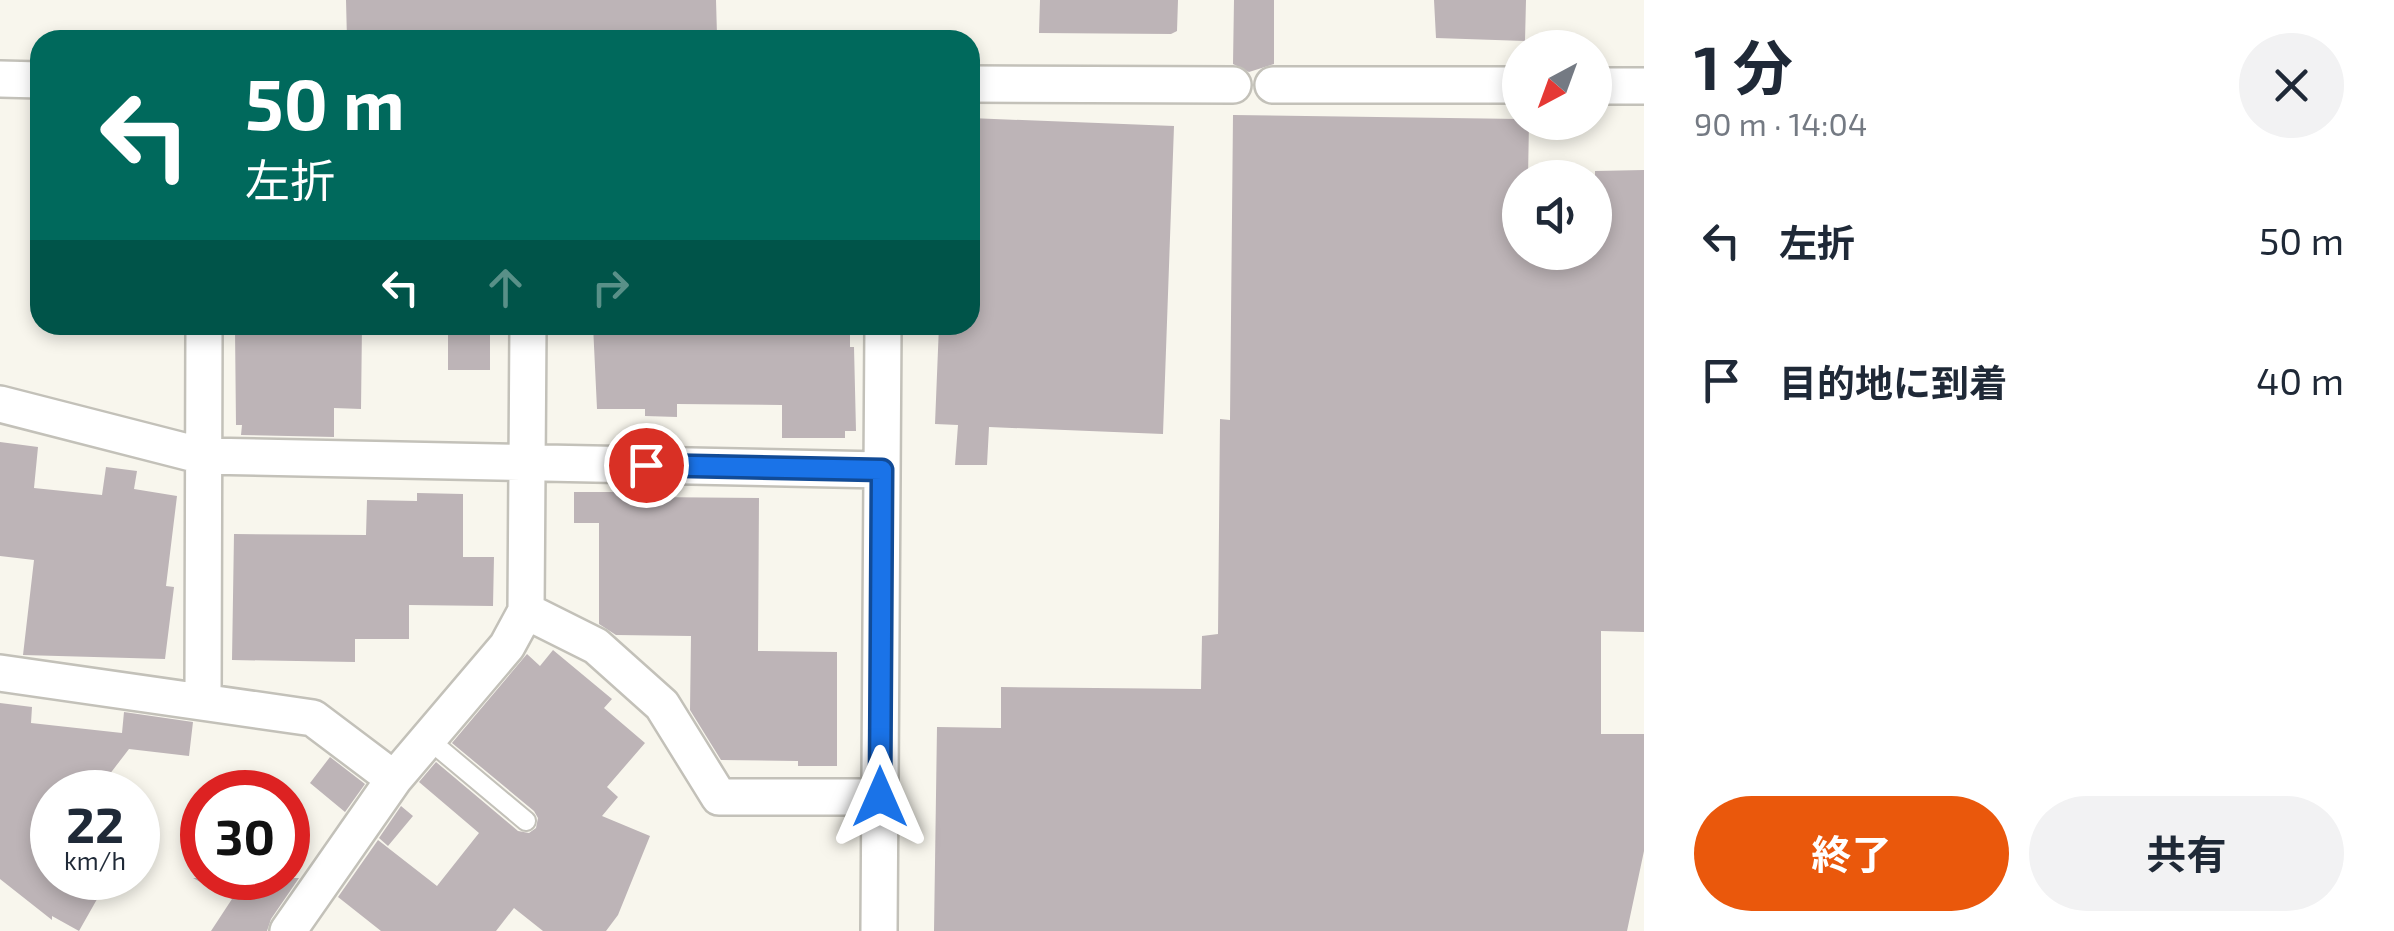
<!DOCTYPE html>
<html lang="ja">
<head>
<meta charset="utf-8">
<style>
  :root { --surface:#fff; --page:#f2f2f3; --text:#1f2937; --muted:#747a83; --accent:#ea580c }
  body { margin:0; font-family:"Exo 2","Noto Sans JP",sans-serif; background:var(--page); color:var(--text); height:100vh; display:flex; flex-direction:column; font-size:38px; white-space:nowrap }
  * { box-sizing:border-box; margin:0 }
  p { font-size:32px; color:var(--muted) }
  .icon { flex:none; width:55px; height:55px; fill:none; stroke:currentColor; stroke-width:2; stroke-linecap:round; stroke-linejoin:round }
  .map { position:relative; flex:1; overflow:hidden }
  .side { display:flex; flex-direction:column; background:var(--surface); width:750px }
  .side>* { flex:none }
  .hud { position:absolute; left:30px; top:30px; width:950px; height:305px; border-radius:30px; box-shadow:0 5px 15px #0003; background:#00695c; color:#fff; overflow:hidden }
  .needle { width:65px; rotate:221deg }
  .buttons { position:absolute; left:1502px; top:30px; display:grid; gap:20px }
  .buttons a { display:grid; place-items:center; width:110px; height:110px; border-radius:50%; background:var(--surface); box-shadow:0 5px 15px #0003; font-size:50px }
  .speed { position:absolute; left:30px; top:770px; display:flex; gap:20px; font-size:50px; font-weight:700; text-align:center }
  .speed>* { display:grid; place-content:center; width:130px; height:130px; border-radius:50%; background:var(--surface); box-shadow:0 5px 15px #0003; line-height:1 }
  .speed small { font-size:25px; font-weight:400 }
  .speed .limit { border:15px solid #d22; background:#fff; color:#111 }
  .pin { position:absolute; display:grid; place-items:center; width:85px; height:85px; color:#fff; margin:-42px; border:5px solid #fff; border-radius:50%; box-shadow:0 2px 10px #0007 }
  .me { position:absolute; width:110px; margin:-55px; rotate:0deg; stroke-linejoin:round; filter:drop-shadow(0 0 8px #0008) }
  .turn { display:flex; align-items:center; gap:35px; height:210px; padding:0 50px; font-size:45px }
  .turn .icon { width:130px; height:130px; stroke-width:2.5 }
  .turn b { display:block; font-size:70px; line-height:85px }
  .lanes { display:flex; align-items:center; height:95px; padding:0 50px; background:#0003; justify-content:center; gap:50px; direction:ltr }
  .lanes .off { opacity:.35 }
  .round { display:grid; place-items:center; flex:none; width:105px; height:105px; border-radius:52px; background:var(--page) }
  .summary { display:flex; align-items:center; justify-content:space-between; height:170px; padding:0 50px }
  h1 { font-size:60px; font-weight:700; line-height:75px }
  .cta { display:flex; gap:20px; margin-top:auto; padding:20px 50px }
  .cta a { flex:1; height:115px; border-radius:60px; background:var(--accent); color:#fff; font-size:40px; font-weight:700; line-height:115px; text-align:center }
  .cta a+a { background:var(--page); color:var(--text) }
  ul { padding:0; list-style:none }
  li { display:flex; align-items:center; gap:30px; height:140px; padding:0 50px }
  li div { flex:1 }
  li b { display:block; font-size:38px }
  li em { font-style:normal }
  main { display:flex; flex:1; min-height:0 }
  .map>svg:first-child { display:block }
</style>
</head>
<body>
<main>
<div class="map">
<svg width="1644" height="931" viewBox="0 0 1644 931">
  <rect width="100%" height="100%" fill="#f8f6ed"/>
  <path fill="#bdb4b7" d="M346 0H716L717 35 391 31V40H347Z
    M1040 0H1178L1177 31 1171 34 1039 33Z
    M1234 0H1274V64L1249 72 1233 64Z
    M1434 0H1526L1525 41 1436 38Z
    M1233 115 1520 119V122H1529L1528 178H1520V252H1595V171L1644 170V632L1601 631V734H1644V851L1627 931H934L937 727 1001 728V687L1201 689 1202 636 1218 634 1220 419 1230 420Z
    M970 118 1174 126 1163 434 989 427 987 465H955L958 425 935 424 939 325H970Z
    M330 325H362L361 409 334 408V437L241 435 242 425H236L235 330 330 331Z
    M448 325H490V370H448Z
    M593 325H850V347H854L856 431H845V438H782V405L677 404V417L645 416V409H597Z
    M0 442 38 447 34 488 102 495 106 467 137 471 134 489 177 496 166 586 174 587 165 659 23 655 34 560 0 556Z
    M574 492H648V497L759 498 758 651 837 652V766H798V761L721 760 690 710 691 636 616 635 599 624V523H574Z
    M417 493 463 494V557H494L493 606 409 605V639H355V662L232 660 234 534 366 535 367 500 417 501Z
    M553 650 612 699 604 708 645 743 607 787 618 797 602 816 650 836 618 915 606 931H543L514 908 496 931H381L338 897 378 840 437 886 479 833 419 782 436 762 518 831 529 833 536 828 538 818 534 811 452 743 527 654 540 666Z
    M0 703 32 707 31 723 122 733 124 712 193 722 189 756 129 749 96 792H52V878H109L79 931 52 916V920L0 879Z
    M330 757 365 784 345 812 310 783Z
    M401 806 413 816 388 846 379 838Z
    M193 878H299L271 919 267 931H211L232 899Z"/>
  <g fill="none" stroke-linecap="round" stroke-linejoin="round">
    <defs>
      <path id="service" d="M428 739 526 821"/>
      <path id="minor" d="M0 79 40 80
        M970 84 1233 85
        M1273 85H1520
        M1595 86H1644
        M528 325 526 611 596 646 662 705 719 797H880
        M0 404 203 456 882 470
        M0 673 313 718 394 779
        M203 702 204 325
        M288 931 394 779 507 646 526 611
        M879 931 883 325"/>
    </defs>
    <use href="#service" stroke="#c3c1b9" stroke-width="22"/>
    <use href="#minor" stroke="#c3c1b9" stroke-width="40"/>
    <use href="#service" stroke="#fff" stroke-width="18"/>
    <use href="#minor" stroke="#fff" stroke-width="35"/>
  </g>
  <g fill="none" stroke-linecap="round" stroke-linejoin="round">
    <defs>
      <path id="route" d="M646 465 882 470 880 797"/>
    </defs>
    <use href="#route" stroke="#114b97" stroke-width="25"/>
    <use href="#route" stroke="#1a73e8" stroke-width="18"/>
  </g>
</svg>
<div class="buttons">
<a><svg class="needle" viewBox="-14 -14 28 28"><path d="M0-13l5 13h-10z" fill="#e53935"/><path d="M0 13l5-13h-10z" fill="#747a83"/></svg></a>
<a><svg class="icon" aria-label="sound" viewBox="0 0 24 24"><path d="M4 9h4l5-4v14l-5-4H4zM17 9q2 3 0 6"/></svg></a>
</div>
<div class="speed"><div>22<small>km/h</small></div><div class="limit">30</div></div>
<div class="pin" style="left:646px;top:465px;background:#d93025"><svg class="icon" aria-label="arrive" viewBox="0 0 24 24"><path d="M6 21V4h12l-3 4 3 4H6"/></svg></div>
<svg class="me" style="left:880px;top:797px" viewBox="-20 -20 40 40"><path d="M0-17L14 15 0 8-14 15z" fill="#1a73e8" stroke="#fff" stroke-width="4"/></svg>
<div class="hud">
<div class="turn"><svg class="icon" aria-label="left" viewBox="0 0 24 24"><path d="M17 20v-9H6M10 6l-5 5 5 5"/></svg><div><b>50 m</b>左折</div></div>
<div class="lanes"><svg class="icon" aria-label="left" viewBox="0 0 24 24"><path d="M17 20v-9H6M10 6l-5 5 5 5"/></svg><svg class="icon off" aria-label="ahead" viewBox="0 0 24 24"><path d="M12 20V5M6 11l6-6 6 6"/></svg><svg class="icon off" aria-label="right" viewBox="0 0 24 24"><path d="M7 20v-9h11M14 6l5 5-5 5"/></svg></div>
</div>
</div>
<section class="side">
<div class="summary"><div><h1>1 分</h1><p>90 m · 14:04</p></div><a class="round"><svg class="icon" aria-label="close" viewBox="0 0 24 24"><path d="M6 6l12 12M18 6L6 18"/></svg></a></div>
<ul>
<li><svg class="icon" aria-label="left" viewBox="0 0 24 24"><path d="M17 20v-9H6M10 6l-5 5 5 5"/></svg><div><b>左折</b></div><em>50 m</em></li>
<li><svg class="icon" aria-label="arrive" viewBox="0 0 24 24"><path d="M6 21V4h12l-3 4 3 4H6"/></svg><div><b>目的地に到着</b></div><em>40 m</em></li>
</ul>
<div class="cta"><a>終了</a><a>共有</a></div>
</section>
</main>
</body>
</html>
